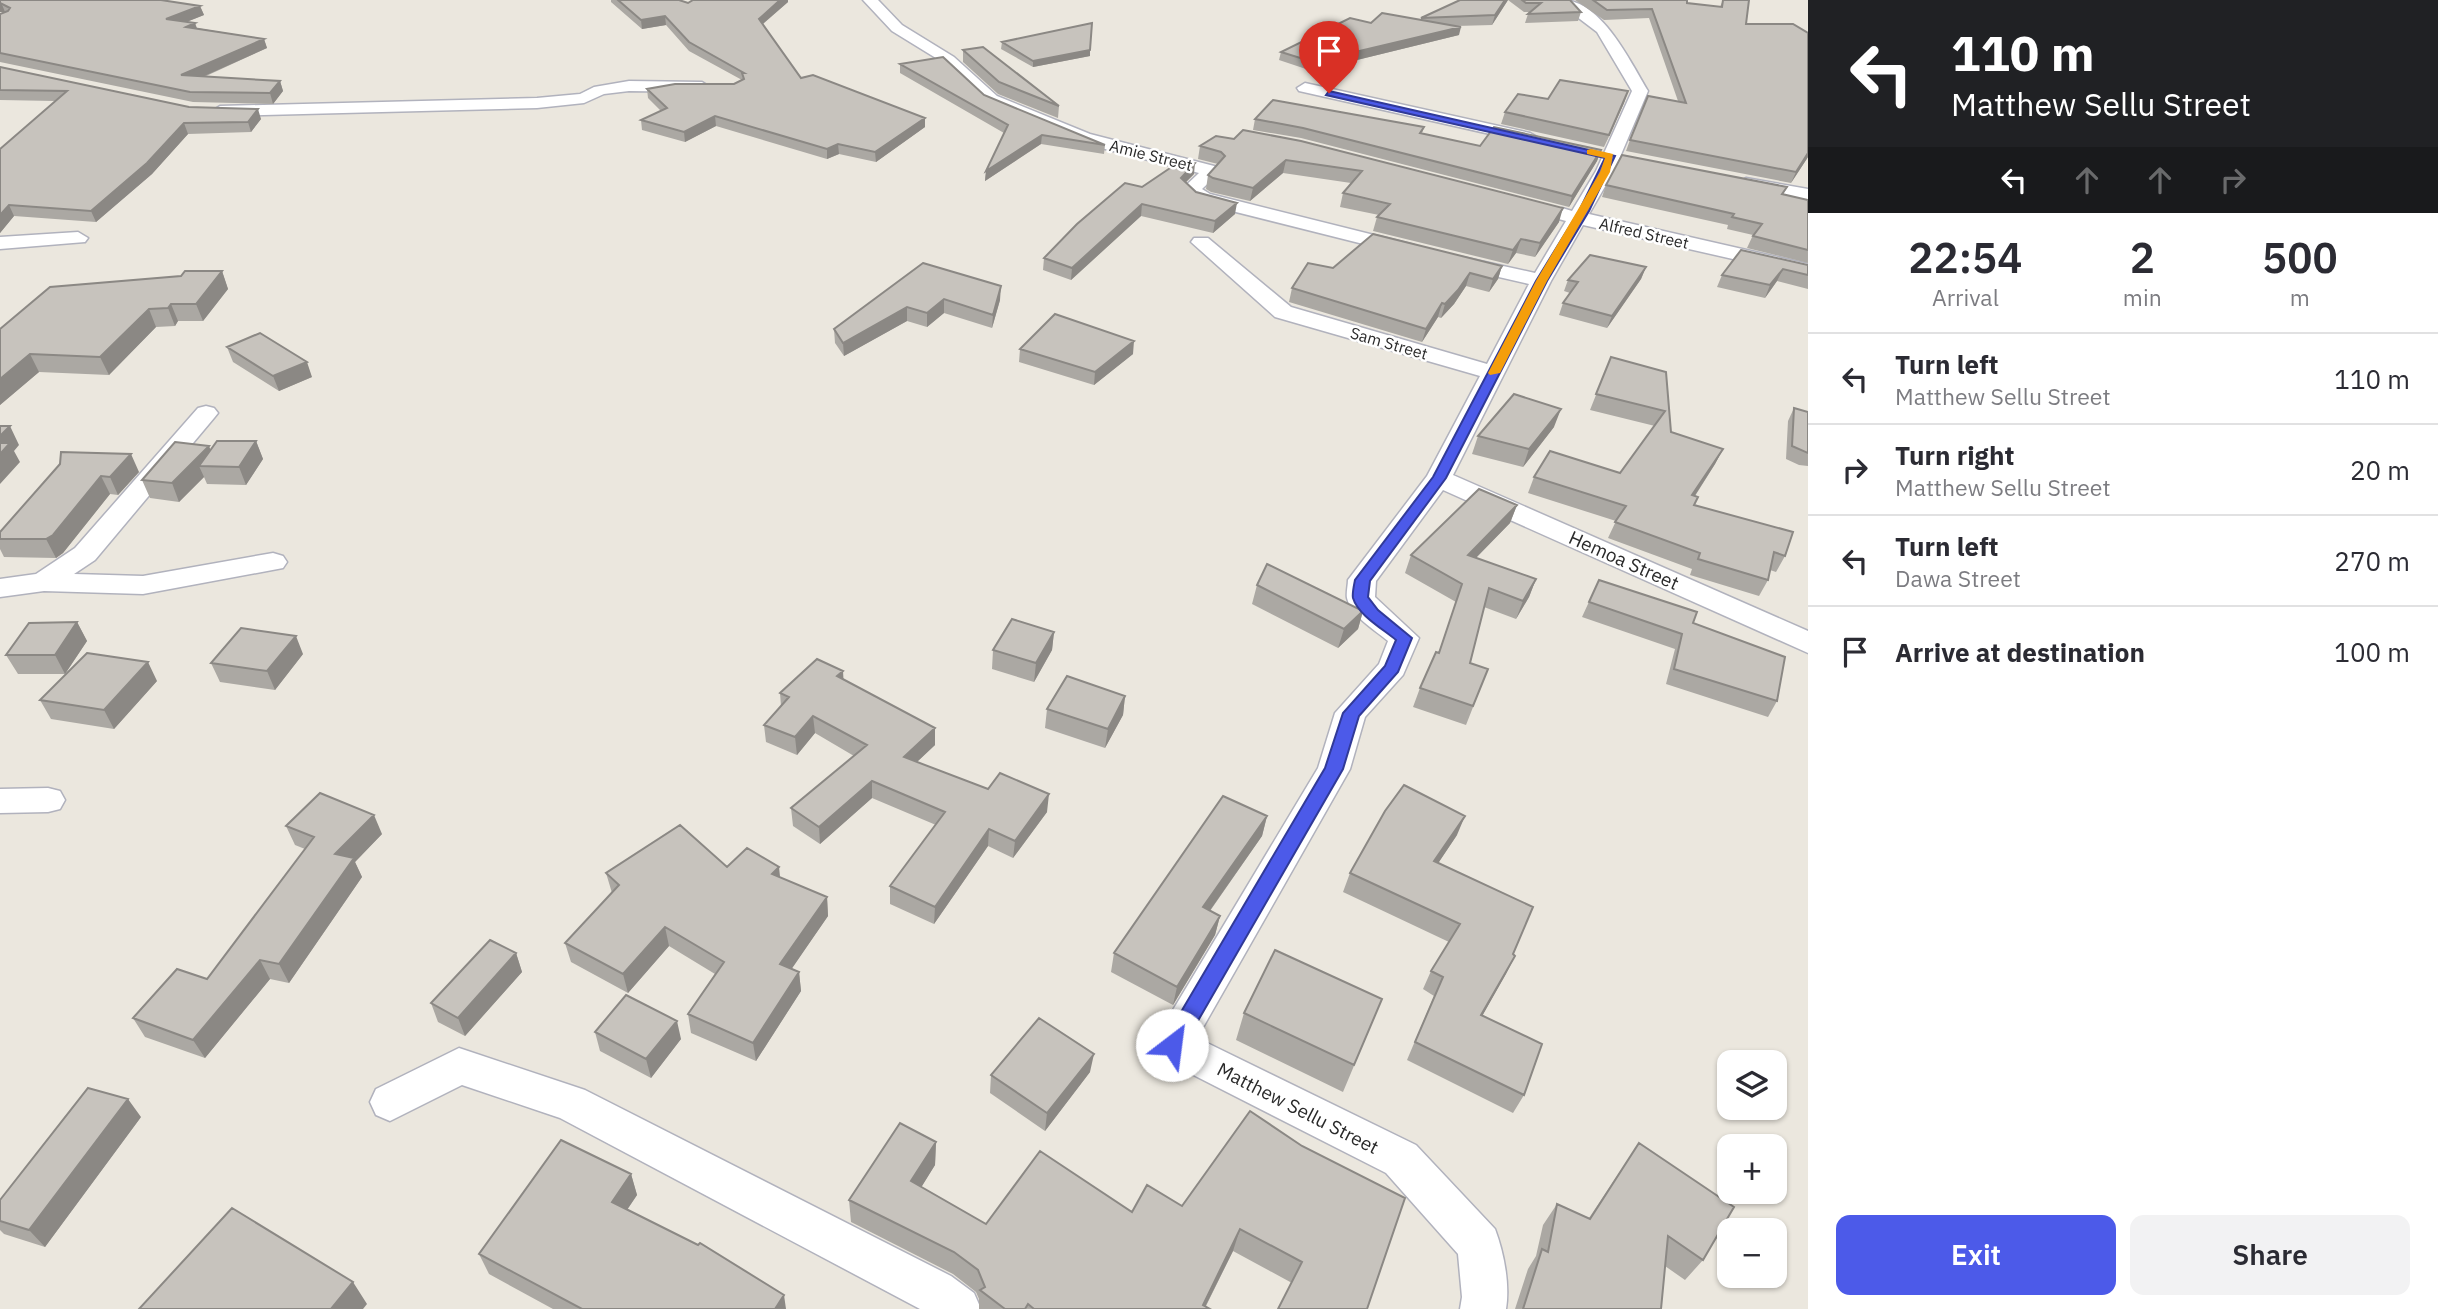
<!DOCTYPE html>
<html lang="en">
<head>
<meta charset="utf-8">
<style>
  :root { --surface:#fff; --page:#f2f2f3; --text:#2b2b33; --muted:#7c7c81; --line:#e1e1e2; --accent:#4c5ae9 }
  body { margin:0; font-family:"IBM Plex Sans",sans-serif; background:var(--page); color:var(--text); height:100vh; display:flex; flex-direction:column; font-size:26px; white-space:nowrap }
  * { box-sizing:border-box; margin:0 }
  p { font-size:23px; color:var(--muted) }
  .icon { flex:none; width:38px; height:38px; fill:none; stroke:currentColor; stroke-width:2; stroke-linecap:round; stroke-linejoin:round }
  .map { position:relative; flex:1; overflow:hidden }
  .drawer { display:flex; flex-direction:column; background:var(--surface); width:630px }
  .drawer>* { flex:none }
  .top-card { background:#202124; color:#fff; overflow:hidden }
  .tools { position:absolute; left:1717px; top:1050px; display:grid; gap:14px }
  .tools a { display:grid; place-items:center; width:70px; height:70px; border-radius:14px; background:var(--surface); box-shadow:0 2px 5px #0004; font-size:35px }
  .pin { position:absolute; display:grid; place-items:center; width:60px; height:60px; color:#fff; margin:-72px -30px; border-radius:50% 50% 50% 0; rotate:-45deg; box-shadow:0 0 7px #0007 }
  .pin .icon { rotate:45deg }
  .me { position:absolute; width:77px; margin:-38px; rotate:30deg; stroke-linejoin:round; filter:drop-shadow(0 0 5px #0008) }
  .turn { display:flex; align-items:center; gap:24px; height:147px; padding:0 28px; font-size:32px }
  .turn .icon { width:91px; height:91px; stroke-width:2.5 }
  .turn b { display:block; font-size:49px; line-height:60px }
  .lanes { display:flex; align-items:center; height:66px; padding:0 28px; background:#0003; justify-content:center; gap:35px; direction:ltr }
  .lanes .off { opacity:.35 }
  .eta { display:flex; justify-content:space-evenly; align-items:center; height:119px; text-align:center }
  .eta b { font-size:42px; font-weight:600; line-height:49px }
  .button { display:flex; gap:14px; margin-top:auto; padding:14px 28px }
  .button a { flex:1; height:80px; border-radius:14px; background:var(--accent); color:#fff; font-size:28px; font-weight:600; line-height:80px; text-align:center }
  .button a+a { background:var(--page); color:var(--text) }
  ul { padding:0; list-style:none }
  li { display:flex; align-items:center; gap:21px; height:91px; padding:0 28px; border-top:2px solid var(--line) }
  li div { flex:1 }
  li b { display:block; font-size:26px }
  li em { font-style:normal }
  main { display:flex; flex:1; min-height:0 }
  .map>svg:first-child { display:block }
</style>
</head>
<body>
<main>
<div class="map">
<svg width="1808" height="1309" viewBox="0 0 1808 1309">
  <rect width="100%" height="100%" fill="#ebe7de"/>
  <g fill="none" stroke-linecap="round" stroke-linejoin="round">
    <defs>
      <path id="minor" d="M863 0H878L902 25 954 57 997 96 1090 134 1218 167 1221 171 1202 189 1210 194 1414 245 1417 249 1414 253 1407 255 1196 202 1182 189 1199 173 1078 142 985 102 944 63 892 31Z
        M1562 0C1601 0 1630 61 1648 91L1614 171 1589 214 1808 264V276L1583 225 1551 281 1453 475 1808 631V653L1443 490 1376 581 1375 597 1419 638 1403 675 1365 717 1350 769 1197 1038 1416 1145 1495 1229C1504 1253 1510 1284 1506 1309H1460L1462 1297 1458 1254 1386 1173 1158 1057 1152 1045 1318 768 1335 713 1379 664 1388 641C1375 630 1351 616 1347 598 1346 593 1348 585 1348 580L1427 476 1480 376 1275 317 1191 242 1194 238H1208L1291 307 1487 364 1529 284 1455 267 1452 263 1455 259 1462 257 1535 273 1566 221 1555 218 1552 214 1562 208 1572 211 1596 171 1632 91 1597 32 1572 13Z
        M629 81 702 82 710 87 702 92 629 91 604 94 584 103 537 108 220 116 212 111 220 106 537 98 580 94 594 87Z
        M1305 83 1530 133 1539 138 1530 143 1299 91 1297 88Z
        M1746 178 1808 189V201L1740 187 1737 183Z
        M78 232 88 238 85 242 0 249V237Z
        M206 406 214 408 218 413 214 418 95 560 74 574 143 576 273 553 283 556 287 562 283 568 143 594 44 591 0 597V579L36 574 75 548 198 408Z
        M48 788 60 791 65 800 60 809 48 812 0 813V789Z
        M459 1048 585 1090 951 1276 974 1293 981 1309H920L560 1118 462 1085 390 1121 376 1115 370 1102 376 1089Z"/>
    </defs>
    <use href="#minor" stroke="#b1b2bd" stroke-width="3"/>
    <use href="#minor" fill="#fff" fill-rule="evenodd"/>
  </g>
  <path fill="#aba8a3" d="M0 0 200 6 204 15 186 22 195 23 197 28 264 39 267 48 204 77 280 81 283 91 273 104 193 102 0 62V14L5 12H0Z
    M611 0H679L688 3 693 0H788V2L763 24 801 78 925 127 876 162 839 154 827 159 716 126 685 142 642 130 641 120 661 111 648 98 647 89 734 84 742 80 689 51 666 25 642 29 611 2Z
    M1460 0H1570L1581 12 1578 21 1525 23 1528 14 1529 12H1524L1508 0 1492 25 1456 26 1459 35 1312 71 1279 60 1281 52 1371 23 1421 20V18Z
    M1575 0H1687V3L1720 7 1723 0H1749L1746 24 1808 157 1791 183 1626 151 1630 140 1678 101 1649 18 1604 20Z
    M1002 42 1090 56 1033 67 1001 49Z
    M963 50 1059 106 1058 118 998 94 963 62Z
    M900 64 1105 145 1104 154 1041 144 985 181 986 171 1004 133 900 73Z
    M0 67 189 107 261 119 251 132 188 134 152 174 96 222 14 216 0 233V149L55 101 0 100Z
    M1628 91 1604 147 1501 124 1505 112 1548 99Z
    M1255 119 1424 127 1422 134 1480 146 1601 150 1597 161 1569 207 1301 138 1253 130Z
    M1234 139 1559 222 1535 257 1516 253 1508 264 1373 231 1377 217 1379 215 1340 207 1343 193 1351 183 1283 173 1250 201 1211 192 1206 189 1208 175 1218 164 1198 159 1200 146Z
    M1194 174 1186 182 1196 192 1235 214 1213 233 1141 216 1071 280 1043 270 1044 258 1142 187Z
    M1606 185 1787 187 1783 195 1808 200V263L1747 248 1753 235 1727 229 1728 225 1602 197Z
    M923 263 1000 300 992 328 944 313 927 327 907 321 844 356 835 343 834 329Z
    M1808 265V289L1777 281 1765 298 1717 287 1722 275Z
    M1502 266 1498 279 1489 292 1466 286 1454 304 1441 318 1438 317 1422 342 1289 302 1292 288 1333 268Z
    M1646 267 1641 279 1607 328 1559 315 1563 303 1570 293 1564 291 1568 280Z
    M222 271 228 289 203 321H178L175 326 156 327 109 375 39 372 0 405V329L181 276Z
    M227 347 312 377 279 391 233 362Z
    M1020 349 1133 354 1094 385 1019 362Z
    M1611 357 1666 372 1671 432 1723 449 1715 464 1695 496 1694 505 1785 556 1776 572 1770 570 1768 580 1759 596 1690 575 1692 569 1608 538 1616 521 1528 493 1534 477 1620 473 1655 426 1590 410Z
    M1794 408 1808 412V466L1799 465 1786 459 1788 421Z
    M1554 427 1523 467 1472 454 1478 436Z
    M256 441 263 459 246 485 207 484 204 477 179 502 150 498 142 480 211 450Z
    M60 464 139 472 118 495 110 494 63 553 56 558 4 557 0 549V532Z
    M1517 505 1510 523 1476 558 1536 579 1529 597 1516 619 1484 607 1470 663 1488 669 1466 725 1413 707 1420 688 1439 653 1456 602 1405 573 1411 555Z
    M1599 580 1693 623 1777 701 1768 717 1666 684 1675 649 1582 617Z
    M1257 585 1363 611 1358 629 1338 648 1252 604Z
    M77 622 87 641 65 674H18L6 655Z
    M1054 632 1052 650 1034 682 992 669 993 650Z
    M303 654 275 690 220 682 211 663Z
    M843 671V679L935 745 917 762 1047 812 1013 858 988 846 934 924 890 904V886L936 825 872 798 820 844 793 826 791 808 854 756 815 733 797 755 766 742 764 725 781 706 780 693Z
    M157 681 114 729 51 719 40 700Z
    M1125 696 1123 715 1105 748 1045 728 1047 709Z
    M1267 816 1262 836 1210 911 1220 916 1215 935 1173 1005 1111 972 1114 953Z
    M286 826 382 834 355 862 362 877 289 983 270 979 205 1058 145 1037 133 1018 207 979 305 849 295 845Z
    M1457 835 1438 863 1513 954 1515 956 1482 1016 1524 1095 1513 1113 1407 1060 1434 996 1423 989 1431 971 1449 942 1343 892 1350 873Z
    M727 867 780 877 827 897 828 916 791 969 799 972 801 991 756 1061 691 1033 688 1014 715 974 669 946 628 993 571 962 565 943 612 893 606 873Z
    M516 953 522 972 465 1036 438 1022 431 1003Z
    M1382 999 1343 1092 1236 1040 1244 1013Z
    M595 1032 681 1039 651 1078 600 1051Z
    M1090 1072 1045 1131 990 1093 991 1075Z
    M141 1117 45 1247 4 1234 0 1230V1200Z
    M936 1142 935 1165 921 1187 986 1224 1132 1212 1182 1206 1302 1146 1405 1198 1292 1283 1233 1251 1206 1306 1210 1309H979V1299L976 1292 953 1274 851 1222 849 1200Z
    M1639 1143 1703 1260 1685 1280 1665 1266 1661 1309H1515L1528 1269 1536 1256 1543 1225 1557 1204 1589 1218Z
    M631 1174 637 1195 627 1210 786 1309H553L489 1274 479 1254Z"/>
  <path fill="#8b8884" d="M780 0H788V2L759 27V19Z
    M1505 0H1508L1492 25 1495 15Z
    M1 2 5 12H0V3Z
    M200 6 204 15 169 29 166 19Z
    M665 16 666 25 642 29 641 20Z
    M195 23 198 33 186 27Z
    M1461 27 1459 35 1312 71 1313 62Z
    M264 39 267 48 184 85 181 75Z
    M1090 50V56L1033 67V61Z
    M280 81 283 91 273 104 270 93Z
    M1628 91 1624 103 1604 147 1609 135Z
    M258 109 261 119 251 132 248 122Z
    M715 116 716 126 685 142 684 132Z
    M925 118V127L876 162 875 152Z
    M184 123 188 134 152 174 96 222 91 211Z
    M1042 135 1041 144 985 181 986 171Z
    M838 144 839 154 827 159V149Z
    M1601 150 1597 161 1569 207 1572 196Z
    M1808 153V157L1791 183 1796 172Z
    M1286 160 1283 173 1250 201 1253 188Z
    M1195 163 1194 174 1179 189 1181 178Z
    M1237 203 1235 214 1213 233 1215 221Z
    M1142 204 1141 216 1071 280 1072 268Z
    M9 205 14 216 0 233V215Z
    M1563 208 1559 222 1535 257 1540 243Z
    M1521 239 1516 253 1508 264 1513 250Z
    M1502 266 1498 279 1489 292 1493 279Z
    M1646 267 1641 279 1607 328 1612 316Z
    M1783 269 1777 281 1765 298 1770 285Z
    M222 271 228 289 203 321 196 304Z
    M1470 273 1466 286 1454 304 1441 318 1445 304Z
    M1001 286 1000 300 992 328 993 315Z
    M944 299V313L927 327V313Z
    M1442 303 1438 317 1422 342 1426 329Z
    M171 304 178 321 175 326 168 308Z
    M907 307V321L844 356 843 343Z
    M149 309 156 327 109 375 100 357Z
    M1134 341 1133 354 1094 385 1095 372Z
    M30 354 39 372 0 405V379Z
    M307 362 312 377 279 391 273 376Z
    M1561 409 1554 427 1523 467 1529 449Z
    M10 426 19 445 14 451 20 462 0 484V436Z
    M256 441 263 459 246 485 239 467Z
    M209 446 216 463 199 466 204 477 179 502 172 483Z
    M1723 449 1715 464 1685 511 1692 495Z
    M131 454 139 472 118 495 110 477Z
    M101 476 110 494 63 553 56 558 46 539Z
    M1517 505 1510 523 1461 573 1468 555Z
    M1536 579 1529 597 1516 619 1523 601Z
    M1363 611 1358 629 1338 648 1344 629Z
    M77 622 87 641 65 674 55 655Z
    M1054 632 1052 650 1034 682 1036 663Z
    M296 636 303 654 275 690 267 671Z
    M148 662 157 681 114 729 104 710Z
    M843 671 844 688 837 676Z
    M1125 696 1123 715 1105 748 1108 729Z
    M813 716 815 733 797 755 795 737Z
    M935 728V745L904 774V757Z
    M872 781V798L820 844 819 827Z
    M1049 794 1047 812 1013 858 1015 841Z
    M374 815 382 834 355 862 362 877 289 983 279 964 335 854Z
    M1267 816 1262 836 1199 926 1203 907Z
    M1465 816 1457 835 1427 880 1434 861Z
    M989 829 988 846 934 924 935 907Z
    M779 867 781 886 772 874Z
    M827 897 828 916 782 983 780 964Z
    M1220 916 1215 935 1173 1005 1177 987Z
    M665 927 669 946 628 993 623 974Z
    M516 953 522 972 465 1036 458 1018Z
    M1515 956 1506 974 1472 1034 1481 1015Z
    M260 960 270 979 205 1058 193 1040Z
    M799 972 801 991 756 1061 753 1043Z
    M677 1021 681 1039 651 1078 646 1059Z
    M1094 1054 1090 1072 1045 1131 1047 1113Z
    M128 1099 141 1117 45 1247 29 1230Z
    M936 1142 935 1165 911 1204V1181Z
    M631 1174 637 1195 618 1223 612 1202Z
    M1240 1229 1233 1251 1204 1309H1202Z
    M353 1282 367 1304 363 1309H331Z
    M784 1295 786 1309H775Z"/>
  <path fill="#c7c3bd" stroke="#8b8884" stroke-width="2" d="M0 0H161L200 6 166 19 195 23 186 27 264 39 181 75 280 81 270 93 190 92 0 53V14L8 11 10 8 0 3Z
    M618 0H679L688 3 693 0H780L759 19 801 78 813 75 925 118 875 152 838 144 827 149 715 116 684 132 641 120 667 108 647 89 675 84H734L744 79 742 73H744L689 42 665 16 641 20Z
    M1460 0H1505L1495 15 1421 18Z
    M1522 0H1570L1581 12 1528 14 1541 3H1526Z
    M1593 0H1687V3L1722 7 1723 0H1749L1746 24H1793L1808 33V153L1796 172 1630 140 1648 96 1686 103 1652 9 1607 10Z
    M1382 13 1461 27 1313 62 1281 52 1350 18 1371 23Z
    M1092 23 1090 50 1033 61 1002 42Z
    M983 47 1059 106 999 82 963 50Z
    M943 57 984 95 1105 145 1042 135 986 171 1008 125 900 64Z
    M0 67 189 107 258 109 248 122 184 123 147 163 91 211 9 205 0 215V149L67 91 0 90Z
    M1560 80 1628 91 1609 135 1505 112 1518 94 1548 99Z
    M1273 100 1424 127 1420 133 1480 146 1494 127 1601 150 1572 196 1303 128 1255 119Z
    M1243 130 1301 141 1563 208 1540 243 1521 239 1513 250 1377 217 1390 204 1343 193 1362 171 1286 160 1253 188 1213 178 1208 175 1225 156 1221 152 1200 146 1216 136 1234 139Z
    M1622 155 1787 187 1782 194 1808 200V250L1753 236 1762 224 1732 217 1734 214 1606 185Z
    M1182 160 1195 163 1181 178 1196 192 1237 203 1215 221 1142 204 1072 268 1044 258 1077 224 1125 183 1142 187Z
    M1373 234 1502 266 1493 279 1470 273 1458 290 1445 304 1442 303 1426 329 1292 288 1308 263 1333 268Z
    M1741 250 1808 265V275L1783 269 1770 285 1722 275Z
    M1590 255 1646 267 1612 316 1563 303 1578 282 1568 280Z
    M923 263 1001 286 993 315 944 299 927 313 907 307 843 343 834 329Z
    M185 271H222L196 304H171L168 308 149 309 100 357 30 354 0 379V329L50 287 181 276Z
    M1055 314 1134 341 1095 372 1020 349Z
    M260 333 307 362 273 376 227 347Z
    M1611 357 1666 372 1671 432 1723 449 1692 495 1698 497 1694 505 1793 532 1785 556 1774 552 1768 580 1698 559 1700 553 1615 522 1626 506 1534 477 1550 451 1620 473 1665 411 1596 394Z
    M1514 394 1561 409 1529 449 1478 436Z
    M1794 408 1808 412V453L1792 446Z
    M0 426H10L0 436Z
    M217 441H256L239 467 199 466Z
    M175 442 209 446 172 483 142 480Z
    M0 443H10L0 454Z
    M61 452 131 454 110 477 101 476 53 535 46 539H0V532L60 464Z
    M1479 489 1517 505 1468 555 1536 579 1523 601 1489 588 1470 663 1488 669 1473 706 1420 688 1436 652 1439 653 1462 584 1411 555Z
    M1267 564 1363 611 1344 629 1257 585Z
    M1599 580 1697 612 1693 623 1785 657 1777 701 1674 669 1682 634 1589 602Z
    M1012 619 1054 632 1036 663 993 650Z
    M77 622 55 655H6L29 623Z
    M241 628 296 636 267 671 211 663Z
    M87 653 148 662 104 710 40 700Z
    M817 659 843 671 837 676 935 728 904 757 988 789 1000 773 1049 794 1015 841 989 829 935 907 890 886 945 812 872 781 819 827 791 808 867 745 813 716 795 737 764 725 789 697 780 693Z
    M1067 676 1125 696 1108 729 1047 709Z
    M1404 785 1465 816 1434 861 1533 907 1513 954 1515 956 1481 1015 1542 1044 1524 1095 1415 1042 1443 977 1431 971 1460 924 1350 873 1385 811Z
    M320 793 374 815 335 854 354 858 279 964 260 960 193 1040 133 1018 177 969 207 979 314 837 286 826Z
    M1223 796 1267 816 1203 907 1220 916 1177 987 1114 953Z
    M680 825 727 867 747 848 779 867 772 874 827 897 780 964 799 972 753 1043 688 1014 724 962 665 927 623 974 565 943 619 885 606 873Z
    M490 940 516 953 458 1018 431 1003Z
    M1275 950 1382 999 1354 1065 1244 1013Z
    M626 995 677 1021 646 1059 595 1032Z
    M1039 1018 1094 1054 1047 1113 991 1075Z
    M88 1088 128 1099 29 1230 0 1221V1200Z
    M1250 1111 1302 1146 1405 1198 1367 1309H1278L1302 1262 1240 1229 1203 1305 1210 1309H1034L1028 1304 1025 1309H1005L980 1290 985 1287 978 1270 954 1252 849 1200 900 1123 936 1142 911 1181 986 1224 1040 1151 1132 1212 1147 1185 1182 1206Z
    M561 1140 631 1174 612 1202 698 1245 700 1243 784 1295 775 1309H582L479 1254Z
    M1639 1143 1734 1207 1703 1260 1668 1236 1661 1309H1523L1542 1249 1548 1252 1557 1204 1590 1219Z
    M232 1208 353 1282 331 1309H139Z"/>
  <path fill="#4c5ae9" stroke="#313a97" stroke-width="2" d="M1329 91 1615 156 1589 211 1547 281 1446 478 1370 581 1368 597 1378 610 1412 638 1398 672 1359 716 1343 769 1180 1052 1172 1054 1165 1052 1162 1045 1165 1039 1325 768 1343 713 1385 666 1396 640C1383 629 1358 615 1353 598 1352 594 1354 585 1355 580L1433 477 1536 281 1579 211 1605 158 1326 95Z"/>
  <path fill="#f59e0b" d="M1591 149 1613 154 1610 172 1547 281 1500 373 1490 375 1488 373 1536 281 1600 172 1605 158 1587 154V150Z"/>
  <g text-anchor="middle" dominant-baseline="central" stroke-width="5" stroke-linejoin="round" paint-order="stroke">
    <g font-size="16" fill="#2a2a2a" stroke="#fff">
      <text transform="translate(1151 155) rotate(14)">Amie Street</text>
      <text transform="translate(1644 233) rotate(13)">Alfred Street</text>
      <text transform="translate(1389 343) rotate(16)">Sam Street</text>
    </g>
    <g font-size="19" fill="#2a2a2a" stroke="#fff">
      <text transform="translate(1624 560) rotate(24)">Hemoa Street</text>
      <text transform="translate(1298 1108) rotate(27)">Matthew Sellu Street</text>
    </g>
  </g>
</svg>
<div class="tools">
<a><svg class="icon" aria-label="layers" viewBox="0 0 24 24"><path d="M12 4l9 5-9 5-9-5zM3 14l9 5 9-5"/></svg></a>
<a>+</a>
<a>−</a>
</div>
<div class="pin" style="left:1329px;top:93px;background:#d93025"><svg class="icon" aria-label="arrive" viewBox="0 0 24 24"><path d="M6 21V4h12l-3 4 3 4H6"/></svg></div>
<svg class="me" style="left:1172px;top:1045px" viewBox="-20 -20 40 40"><circle r="19" fill="#fff"/><path d="M0-13L10 11 0 6-10 11z" fill="#4c5ae9"/></svg>
</div>
<section class="drawer">
<div class="top-card">
<div class="turn"><svg class="icon" aria-label="left" viewBox="0 0 24 24"><path d="M17 20v-9H6M10 6l-5 5 5 5"/></svg><div><b>110 m</b>Matthew Sellu Street</div></div>
<div class="lanes"><svg class="icon" aria-label="left" viewBox="0 0 24 24"><path d="M17 20v-9H6M10 6l-5 5 5 5"/></svg><svg class="icon off" aria-label="ahead" viewBox="0 0 24 24"><path d="M12 20V5M6 11l6-6 6 6"/></svg><svg class="icon off" aria-label="ahead" viewBox="0 0 24 24"><path d="M12 20V5M6 11l6-6 6 6"/></svg><svg class="icon off" aria-label="right" viewBox="0 0 24 24"><path d="M7 20v-9h11M14 6l5 5-5 5"/></svg></div>
</div>
<div class="eta">
<div><b>22:54</b><p>Arrival</p></div>
<div><b>2</b><p>min</p></div>
<div><b>500</b><p>m</p></div>
</div>
<ul>
<li><svg class="icon" aria-label="left" viewBox="0 0 24 24"><path d="M17 20v-9H6M10 6l-5 5 5 5"/></svg><div><b>Turn left</b><p>Matthew Sellu Street</p></div><em>110 m</em></li>
<li><svg class="icon" aria-label="right" viewBox="0 0 24 24"><path d="M7 20v-9h11M14 6l5 5-5 5"/></svg><div><b>Turn right</b><p>Matthew Sellu Street</p></div><em>20 m</em></li>
<li><svg class="icon" aria-label="left" viewBox="0 0 24 24"><path d="M17 20v-9H6M10 6l-5 5 5 5"/></svg><div><b>Turn left</b><p>Dawa Street</p></div><em>270 m</em></li>
<li><svg class="icon" aria-label="arrive" viewBox="0 0 24 24"><path d="M6 21V4h12l-3 4 3 4H6"/></svg><div><b>Arrive at destination</b></div><em>100 m</em></li>
</ul>
<div class="button"><a>Exit</a><a>Share</a></div>
</section>
</main>
</body>
</html>
